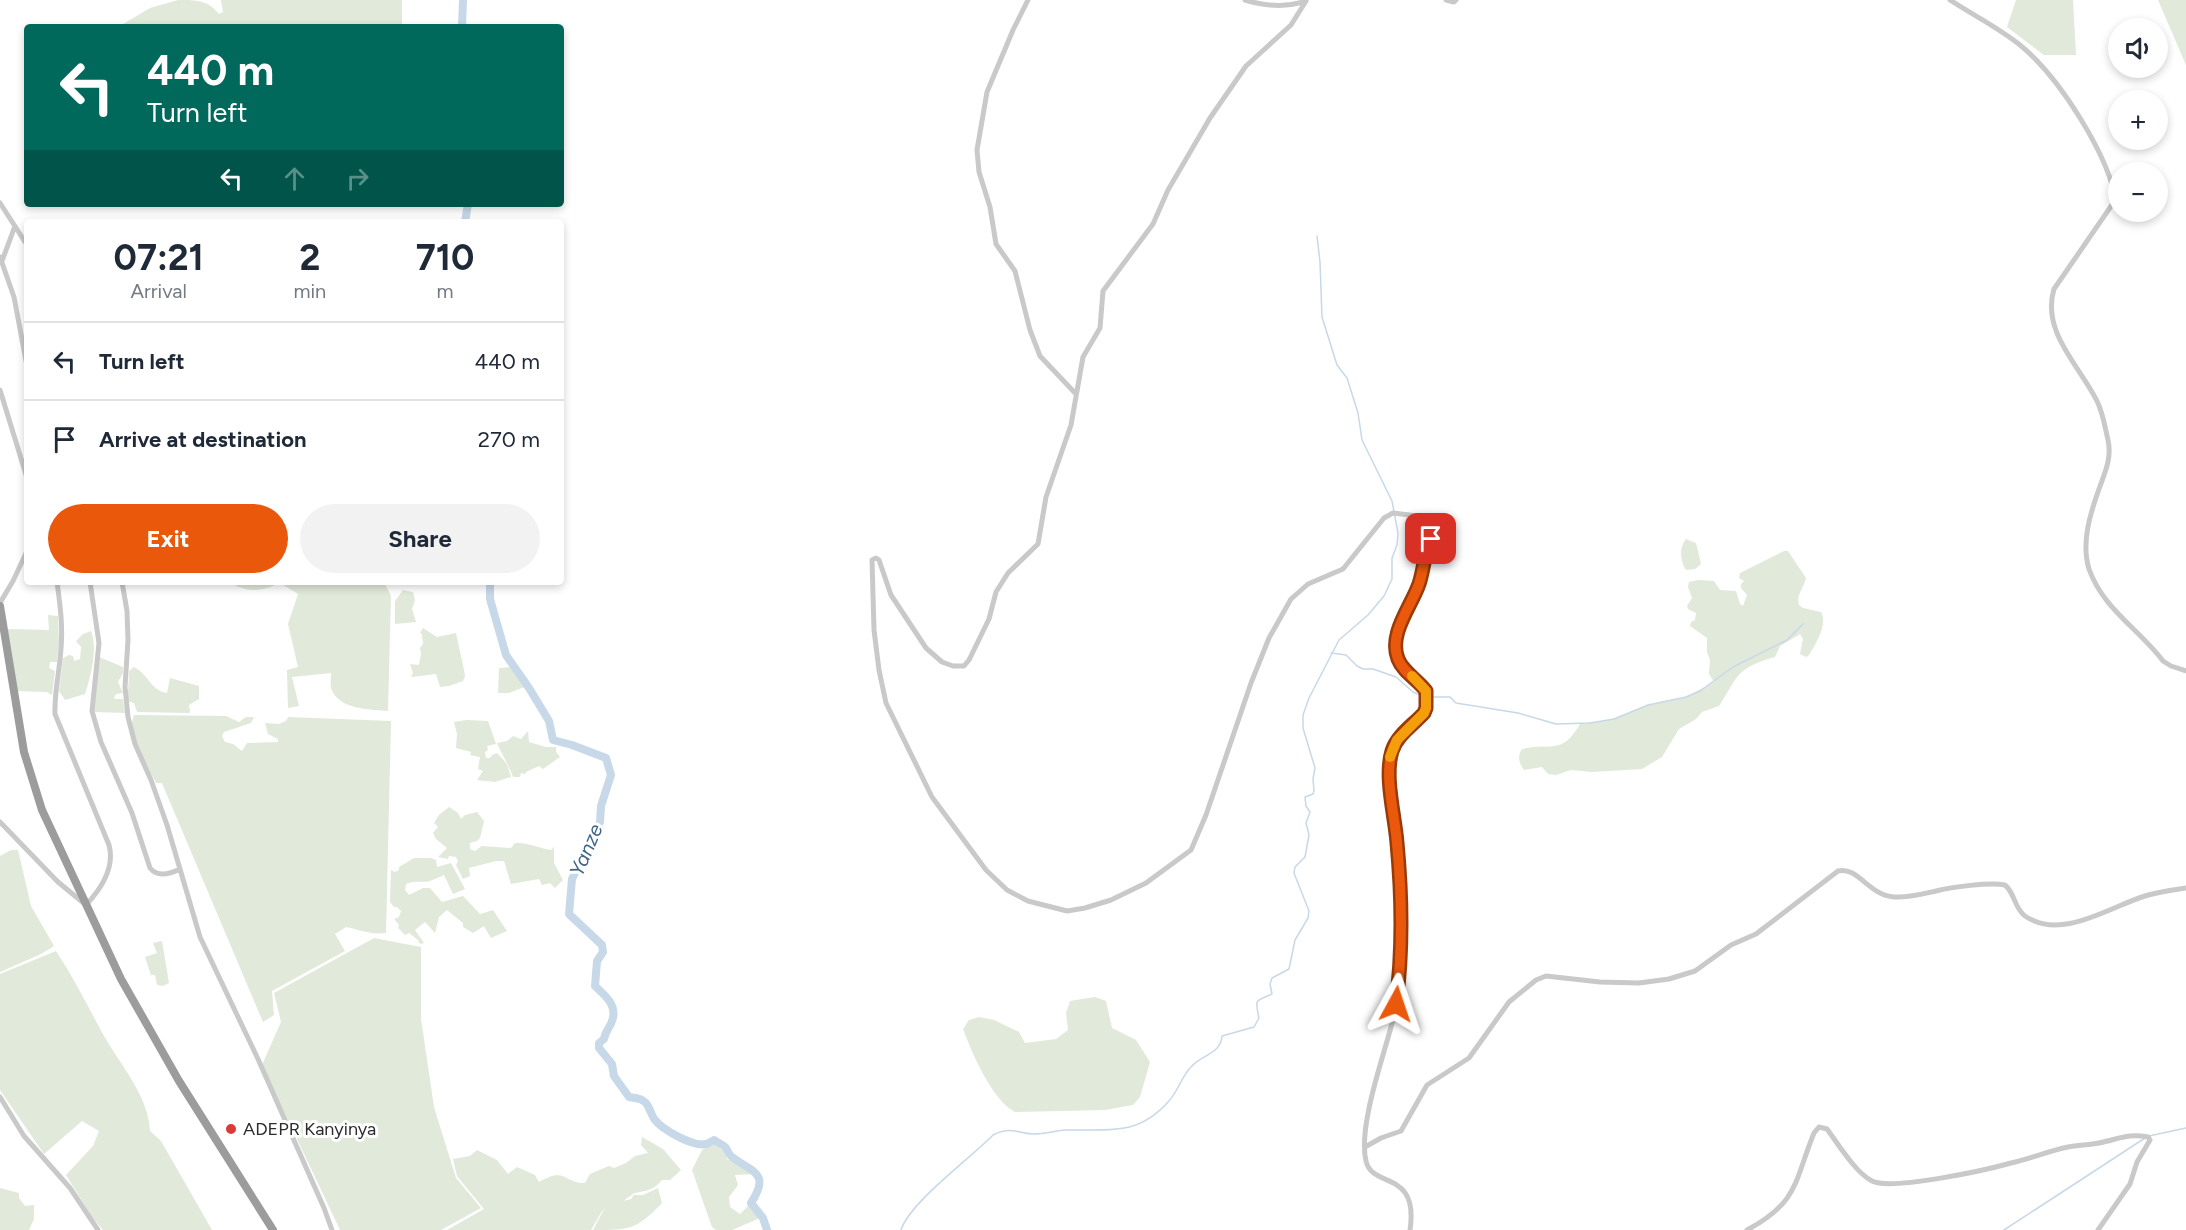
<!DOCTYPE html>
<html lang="en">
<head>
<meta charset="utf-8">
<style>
  :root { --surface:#fff; --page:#f2f2f3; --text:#1f2937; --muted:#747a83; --line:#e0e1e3; --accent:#ea580c }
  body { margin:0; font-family:Figtree,sans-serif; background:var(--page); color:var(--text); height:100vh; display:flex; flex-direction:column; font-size:22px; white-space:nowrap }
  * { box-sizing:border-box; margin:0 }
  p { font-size:20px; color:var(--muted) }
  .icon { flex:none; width:33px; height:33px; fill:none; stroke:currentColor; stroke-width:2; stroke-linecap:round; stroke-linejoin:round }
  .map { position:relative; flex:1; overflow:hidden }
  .details { position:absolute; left:24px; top:219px; width:540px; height:366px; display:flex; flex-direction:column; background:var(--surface); border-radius:6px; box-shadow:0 3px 9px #0003 }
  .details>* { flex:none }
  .banner { position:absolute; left:24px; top:24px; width:540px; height:183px; border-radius:6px; box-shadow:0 3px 9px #0003; background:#00695c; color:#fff; overflow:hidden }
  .controls { position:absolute; left:2108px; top:18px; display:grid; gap:12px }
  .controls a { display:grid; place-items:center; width:60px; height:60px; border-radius:50%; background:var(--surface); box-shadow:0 3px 9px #0003; font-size:30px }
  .pin { position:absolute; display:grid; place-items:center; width:51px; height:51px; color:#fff; margin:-26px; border-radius:12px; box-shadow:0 3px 9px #0006 }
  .me { position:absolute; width:66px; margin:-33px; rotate:5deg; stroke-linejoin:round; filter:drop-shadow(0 0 4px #0008) }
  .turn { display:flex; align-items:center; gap:21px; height:126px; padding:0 24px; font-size:27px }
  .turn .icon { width:78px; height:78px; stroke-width:2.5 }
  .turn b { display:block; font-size:42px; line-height:51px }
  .lanes { display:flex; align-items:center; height:57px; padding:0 24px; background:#0003; justify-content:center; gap:30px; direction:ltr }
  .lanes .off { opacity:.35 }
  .eta { display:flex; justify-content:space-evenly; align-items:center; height:102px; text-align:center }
  .eta b { font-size:36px; font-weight:700; line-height:42px }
  .cta { display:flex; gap:12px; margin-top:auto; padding:12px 24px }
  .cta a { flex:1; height:69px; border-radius:36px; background:var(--accent); color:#fff; font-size:24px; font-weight:700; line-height:69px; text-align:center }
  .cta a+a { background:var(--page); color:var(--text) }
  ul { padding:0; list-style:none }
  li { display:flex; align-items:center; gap:18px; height:78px; padding:0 24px; border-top:2px solid var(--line) }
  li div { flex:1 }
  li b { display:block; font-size:22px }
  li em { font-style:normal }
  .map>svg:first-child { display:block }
</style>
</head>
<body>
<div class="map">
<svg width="2186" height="1230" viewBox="0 0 2186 1230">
  <rect width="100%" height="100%" fill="#fff"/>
  <path fill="#e1e9da" d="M178 0C197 0 208 0 219 14L223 12 221 0H402V27H118L150 8Z
    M2016 0H2073L2076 55H2044L2007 27Z
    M2158 0H2186V65Z
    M1686 539 1696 543 1701 564 1695 569 1686 570C1680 561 1679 547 1686 539Z
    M1784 551H1788L1806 578C1804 588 1796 594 1799 605L1803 608 1821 612C1828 624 1816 644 1809 655L1806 657 1800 654 1803 639 1800 634 1780 646 1775 657C1736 668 1739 675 1719 706L1702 712 1696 719 1679 729 1662 757 1642 769 1592 772 1571 770 1556 775 1548 774 1542 767 1524 770C1519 763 1517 757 1522 749 1551 742 1562 756 1580 724L1614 719 1648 705 1686 697 1714 682 1709 674 1710 660 1707 652V638L1690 626 1691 622 1695 620 1696 613 1688 609 1687 606 1692 598 1688 587 1689 582 1698 580 1714 581 1720 590 1736 591 1740 604 1743 606 1747 595 1741 588V584L1744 581 1739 578 1740 573Z
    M229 582H384L391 596 388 711C369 709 338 710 331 688 330 684 331 676 331 673L292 677 299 706 288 708 287 670 298 667 288 624 298 594 280 583C260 592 248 593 229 582Z
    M403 590 413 592 415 600 412 609 416 622 395 624V601Z
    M48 615 58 616 59 642 57 662H50L49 668 55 671 52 695 47 692 15 691 7 629 49 630Z
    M423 628 437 637 456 633 464 670 465 676 463 681 449 686 440 687 436 674 411 677 413 673 410 664 419 665 421 654 420 648 423 644 422 634 420 633Z
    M91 631C98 650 91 675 85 694L65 700 59 691 63 658 69 655 73 656 74 661 80 659 81 647 76 641 83 634Z
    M99 657 123 667V673L118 682 123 693 116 694 114 698 115 699H123L125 713 94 712Z
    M134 667C151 677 150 690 167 693L170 678 199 686V699L189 705 190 713 137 712 134 703 127 701C128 691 129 681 129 671Z
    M512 667 527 686 509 693H498L499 668Z
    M134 715 226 716 239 722 246 717H254L251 723 224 732 222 736 225 742 233 744 242 751 247 743 278 742V739L268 734 265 723 279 724 286 721 288 717 391 721 386 933C370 935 361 930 346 927L335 934 345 951 272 991 274 1015 263 1022 162 783H156C147 765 126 736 134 715Z
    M466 720 488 721 496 744 487 746 488 750 485 752 486 758H490L492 755 497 753 507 764 511 777 495 782 477 780 483 771 478 769 480 757 470 755 471 752 456 748 457 734 454 722Z
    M528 731 529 742 546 747H556V752L560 757 543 769 539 766 526 772 525 774 521 773 520 777H513C509 765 502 755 497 743L507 741 513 736 521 739Z
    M449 807 458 813 461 819 465 815 477 812 484 821 480 838 477 841 470 843V849L475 851 482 846 511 848 515 843C525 842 540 848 551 850L554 847V863L563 880 555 888 550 883 542 885 539 879 511 884 504 861H496L469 868 470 876 463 879 456 865 458 861 456 857 449 856 448 859 438 857 447 848 436 839 433 833 438 827 434 823 439 815Z
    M11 850H18L31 906 54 946 41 954 0 972V856Z
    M414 858H431L436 860 437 867 451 863 465 889 453 894 444 875C440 877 435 879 430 881 421 883 415 880 406 884L405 890 409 895 423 888H430L442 902 463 896 480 914 493 910 507 931 491 938 484 926 473 933 463 927V923L447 910 439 917 435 933 425 922 415 930 424 943 420 944 418 940 409 933 405 935 398 928 399 925 394 919 399 917 401 911 397 907H394L390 902 391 870 395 872 399 870V867Z
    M374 938 421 947V1019L434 1107 456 1178 481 1208 441 1230H340L262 1065 281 1022 274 993Z
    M162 941 169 983 163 986 157 985 155 975H151L145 957 157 953 153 943Z
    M56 951C74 978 88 1007 104 1036 120 1064 149 1097 150 1131L161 1141 212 1230H103L92 1217 66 1175 93 1146 99 1131 82 1121 44 1154 0 1090V974Z
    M1095 997 1106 1001 1112 1028 1136 1040 1150 1062 1140 1097 1133 1105 1105 1110 1015 1112C992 1100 972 1053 963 1029L969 1020 979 1017 994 1020 1019 1032 1025 1043 1056 1039 1068 1030 1066 1013 1070 1001Z
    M642 1137 663 1149 681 1170 670 1180H662C654 1190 646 1191 635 1193 632 1194 627 1199 623 1201L631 1199 634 1195H643L658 1188 662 1203C636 1230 630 1230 593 1230L603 1211 607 1208 602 1211 591 1230H447L484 1209 457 1176 453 1159 470 1156 477 1150 497 1160 508 1174 517 1167 535 1175 539 1182C566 1166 563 1183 585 1183L590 1174 609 1166 614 1168 626 1163 635 1156 648 1153 641 1145Z
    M713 1144 724 1151 727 1159 740 1164 754 1174 735 1175 738 1185 729 1197 730 1207 740 1214 749 1205 760 1218 732 1230H716L712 1227 692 1170 702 1150Z
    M0 1188 19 1193V1198L25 1206 34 1205V1219L29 1230H0Z"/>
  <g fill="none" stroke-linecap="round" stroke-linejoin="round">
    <path stroke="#c7d8e8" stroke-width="1.5" d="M1331 653 1346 655 1357 666 1363 669H1373L1396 677 1413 692 1422 696
      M1429 697H1450L1456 703 1518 713 1556 724 1590 723 1614 719 1648 705 1686 697 1700 691 1733 667 1787 640 1803 624
      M2149 1136 2186 1128
      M901 1230C910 1202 971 1158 993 1135 1011 1126 1016 1133 1033 1134 1044 1134 1055 1131 1065 1130 1107 1129 1137 1137 1168 1102 1178 1092 1181 1077 1191 1067 1201 1055 1221 1054 1222 1036L1254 1027 1259 1018C1254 996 1257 1002 1272 994L1270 984 1272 978 1289 969 1295 940 1308 918 1309 911 1294 873 1295 867 1305 857 1309 835 1306 823 1310 812 1306 806 1305 797 1313 794 1314 791 1313 779 1315 768 1303 728V715L1309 698 1339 640 1368 615 1384 596 1392 579V558L1397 545 1398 533 1392 501 1362 440 1358 413 1347 378 1337 365 1322 317 1320 262 1317 236
      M2004 1230 2145 1138"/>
    <path stroke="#c7d8e8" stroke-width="8" d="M462 27 463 0
      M465 222 468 204
      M490 582V599L506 655 529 688 549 721 553 740 572 745 606 758 611 775 601 806 600 822 572 879 569 914 602 945 603 952 597 961 595 986C605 996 618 1005 612 1021 610 1028 605 1031 604 1039L599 1043V1048L612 1064 614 1076 629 1097C635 1098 642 1098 646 1103 650 1108 651 1115 655 1120 663 1130 693 1147 706 1144 709 1143 712 1141 714 1140 718 1143 724 1145 726 1148 728 1150 728 1154 731 1156 750 1172 772 1171 751 1203L763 1218 767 1230"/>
    <path stroke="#c9c9c9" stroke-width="5" d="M1028 0 1013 30 987 92 977 150 979 172 990 207 996 244 1015 271 1030 330 1040 356 1076 394
      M1245 0C1265 6 1286 8 1306 1
      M1446 0 1454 2 1456 0
      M1950 0C1973 15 1999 28 2020 45 2059 77 2110 156 2117 206
      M1306 1 1291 25 1246 66 1210 118 1168 190 1153 224 1103 291 1100 328 1083 357 1071 425 1046 497 1038 544 1008 573 996 592 989 619 969 660 964 666H953L942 662 926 648 891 595 879 560 876 558 872 560 874 630 879 670 886 703 932 797 986 870 1007 890 1028 901 1067 911 1085 908 1111 900 1146 883 1191 850 1206 815 1251 683 1269 638 1291 599 1308 584 1343 569 1384 518 1393 513 1426 517
      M2116 199 2054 289C2041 332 2080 366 2097 401 2103 413 2105 427 2108 440 2112 458 2105 472 2099 489 2090 514 2081 543 2089 569 2103 609 2139 629 2163 661L2171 666 2186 671
      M0 203 27 245
      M0 257 14 297 27 366
      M2 261 15 226
      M0 390 27 478
      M90 582 99 643 92 711 101 742 132 813 150 868C158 878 170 874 180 869
      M122 582 127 611 128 640 125 687 128 717 135 744 151 780 167 825 200 937 258 1059 324 1208 332 1230
      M0 603 13 581 27 551
      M0 822 58 882 86 905C101 889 115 867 109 845L55 714C54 692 60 670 61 648 63 626 60 604 57 582
      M0 1097 24 1136 70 1188 98 1230
      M1365 1147 1381 1138 1401 1131 1427 1085 1469 1058 1509 1002 1536 980 1546 976 1600 982 1639 983 1669 979 1695 971 1731 945 1756 934 1838 871C1858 866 1868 895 1894 897 1908 898 1923 894 1936 891 1951 887 1990 882 2005 885 2015 893 2014 908 2025 916 2062 941 2109 907 2145 896 2158 892 2172 890 2186 888
      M1410 1230C1419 1169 1372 1189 1366 1161 1358 1128 1382 1061 1391 1027 1398 999 1399 970 1401 941 1402 908 1401 874 1397 841 1394 814 1383 772 1394 746 1400 733 1414 724 1424 713L1426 709V691C1419 680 1403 672 1398 660 1388 635 1411 608 1418 585 1422 574 1422 564 1425 553 1427 543 1434 533 1438 523
      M1747 1230C1799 1202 1794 1182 1814 1133L1819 1127 1827 1129C1838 1144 1856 1173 1872 1181 1891 1191 1986 1170 2011 1163 2030 1159 2048 1151 2068 1147 2078 1145 2089 1145 2099 1143 2119 1139 2128 1133 2148 1137L2150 1140 2137 1162 2130 1184 2098 1230"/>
    <path stroke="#9c9c9c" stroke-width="8" d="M0 606 24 752 42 810 121 979 179 1081 273 1230"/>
  </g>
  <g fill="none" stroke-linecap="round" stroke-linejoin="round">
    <defs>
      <path id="route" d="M1396 1004C1403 951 1402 896 1397 843 1395 816 1384 777 1392 751 1397 735 1413 725 1424 713L1426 708V691C1418 680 1403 672 1398 659 1388 634 1411 607 1419 584 1424 569 1424 554 1431 539"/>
    </defs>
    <use href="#route" stroke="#983908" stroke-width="15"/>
    <use href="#route" stroke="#ea580c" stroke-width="10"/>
    <path stroke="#f59e0b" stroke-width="10" d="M1390 757 1397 740 1424 713 1426 708V691L1412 676"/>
  </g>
  <circle fill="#db3b37" stroke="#fff" stroke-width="2" cx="231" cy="1129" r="6"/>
  <g text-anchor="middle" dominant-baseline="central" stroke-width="6" stroke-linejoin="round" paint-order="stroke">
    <g font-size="18" fill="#2c2c2c" stroke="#fff" text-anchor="start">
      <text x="243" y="1129">ADEPR Kanyinya</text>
    </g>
    <g font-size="20" font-style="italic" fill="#3f6589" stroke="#fff">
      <text transform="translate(586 850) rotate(-67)">Yanze</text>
    </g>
  </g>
</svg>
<div class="controls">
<a><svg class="icon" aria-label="sound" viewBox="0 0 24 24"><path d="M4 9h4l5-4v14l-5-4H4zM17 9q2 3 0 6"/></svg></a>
<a>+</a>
<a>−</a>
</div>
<div class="pin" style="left:1431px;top:539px;background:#d93025"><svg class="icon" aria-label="arrive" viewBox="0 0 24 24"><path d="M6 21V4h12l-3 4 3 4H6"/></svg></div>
<svg class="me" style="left:1396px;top:1004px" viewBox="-20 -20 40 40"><path d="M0-17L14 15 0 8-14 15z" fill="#ea580c" stroke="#fff" stroke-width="4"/></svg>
<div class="banner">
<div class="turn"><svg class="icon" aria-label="left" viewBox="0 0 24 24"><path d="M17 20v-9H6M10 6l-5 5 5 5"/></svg><div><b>440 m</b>Turn left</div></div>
<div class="lanes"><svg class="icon" aria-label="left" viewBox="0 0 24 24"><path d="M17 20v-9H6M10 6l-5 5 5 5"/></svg><svg class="icon off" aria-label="ahead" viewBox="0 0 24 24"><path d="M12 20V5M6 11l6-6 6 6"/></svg><svg class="icon off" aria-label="right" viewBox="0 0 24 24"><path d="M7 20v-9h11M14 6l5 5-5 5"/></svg></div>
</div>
<section class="details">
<div class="eta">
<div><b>07:21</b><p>Arrival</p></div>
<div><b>2</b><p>min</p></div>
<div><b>710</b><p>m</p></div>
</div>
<ul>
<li><svg class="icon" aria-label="left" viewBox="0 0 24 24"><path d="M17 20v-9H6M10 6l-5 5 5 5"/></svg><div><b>Turn left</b></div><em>440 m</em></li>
<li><svg class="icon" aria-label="arrive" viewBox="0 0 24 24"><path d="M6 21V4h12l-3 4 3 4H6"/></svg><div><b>Arrive at destination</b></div><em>270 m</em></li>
</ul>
<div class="cta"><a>Exit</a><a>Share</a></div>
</section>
</div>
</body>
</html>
